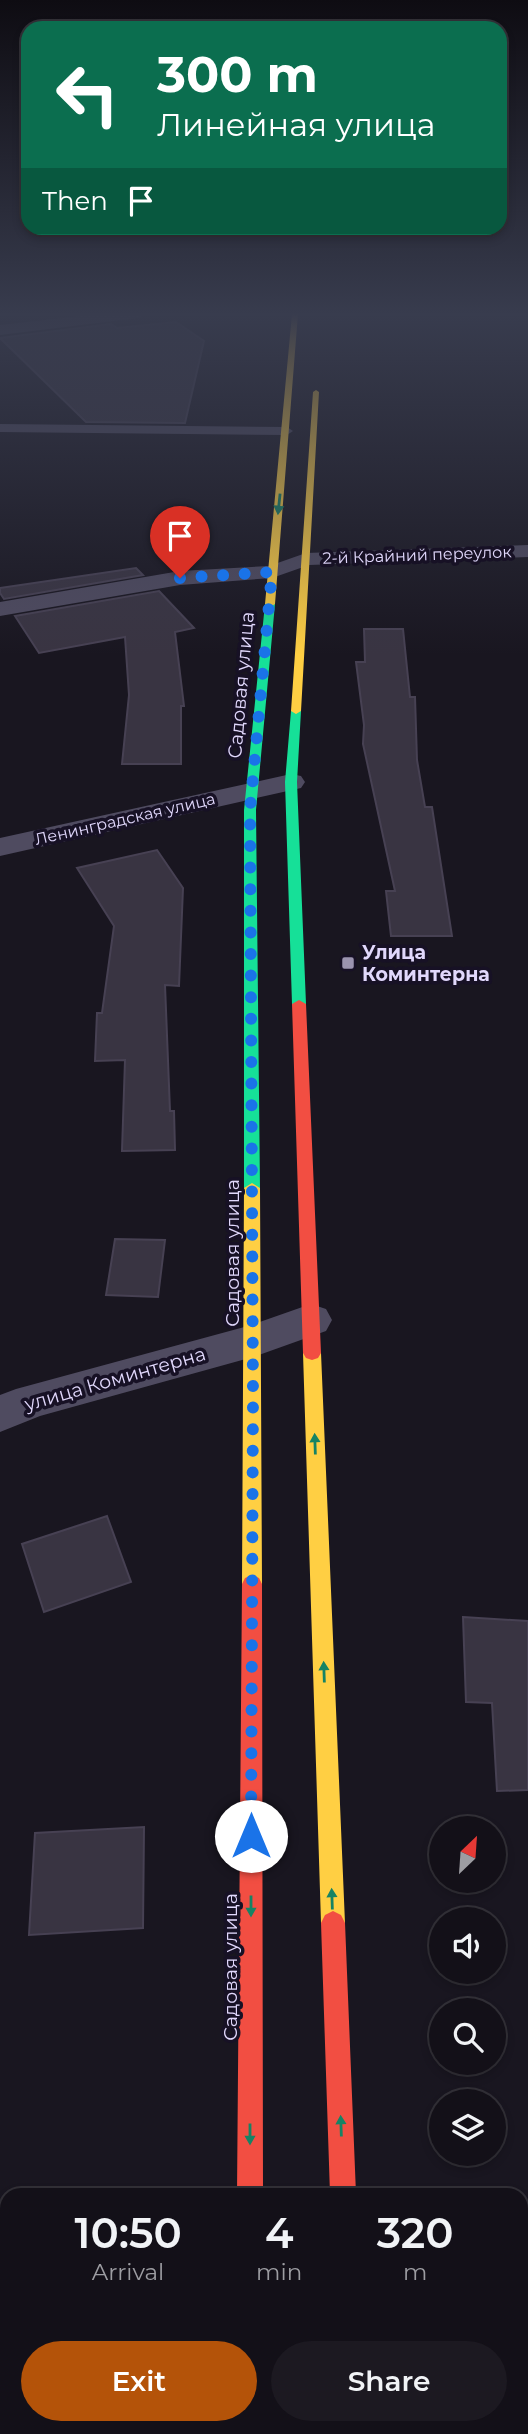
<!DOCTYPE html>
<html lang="en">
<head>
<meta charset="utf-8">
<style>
  :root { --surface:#131018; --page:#1c1921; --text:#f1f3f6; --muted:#9d9da2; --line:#323037; --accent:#b45309 }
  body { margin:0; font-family:Montserrat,sans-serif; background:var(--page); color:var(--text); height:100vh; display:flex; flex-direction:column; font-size:26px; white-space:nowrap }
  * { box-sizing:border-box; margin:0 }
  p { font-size:23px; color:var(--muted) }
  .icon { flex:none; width:38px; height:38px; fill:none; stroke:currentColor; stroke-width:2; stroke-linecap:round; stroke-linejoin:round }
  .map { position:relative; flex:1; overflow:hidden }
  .panel { position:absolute; left:0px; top:2188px; width:528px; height:247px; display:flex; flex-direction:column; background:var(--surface); border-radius:21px 21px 0 0; box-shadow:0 4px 10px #0003,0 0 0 2px var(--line) }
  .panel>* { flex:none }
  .guide { position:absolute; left:21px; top:21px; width:486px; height:214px; border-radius:21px; box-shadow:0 4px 10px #0003,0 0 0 2px var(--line); background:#0b6e4f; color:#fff; overflow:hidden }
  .needle { width:46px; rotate:25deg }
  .fabs { position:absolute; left:429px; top:1816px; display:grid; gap:14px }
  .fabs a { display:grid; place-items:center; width:77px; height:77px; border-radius:50%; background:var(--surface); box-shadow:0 4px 10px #0003,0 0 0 2px var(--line); font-size:35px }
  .pin { position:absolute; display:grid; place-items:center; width:60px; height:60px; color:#fff; margin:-72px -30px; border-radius:50% 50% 50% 0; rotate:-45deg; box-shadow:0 0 7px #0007 }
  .pin .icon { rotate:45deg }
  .me { position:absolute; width:77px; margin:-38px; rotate:0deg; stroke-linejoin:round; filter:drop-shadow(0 0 5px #0008) }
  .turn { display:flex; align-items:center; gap:24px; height:147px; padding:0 21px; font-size:32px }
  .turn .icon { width:91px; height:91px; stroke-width:2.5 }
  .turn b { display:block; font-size:49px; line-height:60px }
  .then { display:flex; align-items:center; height:66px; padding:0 21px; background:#0003; gap:14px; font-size:26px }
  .eta { display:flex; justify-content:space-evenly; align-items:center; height:119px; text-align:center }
  .eta b { font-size:42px; font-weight:600; line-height:49px }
  .button { display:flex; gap:14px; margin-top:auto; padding:14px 21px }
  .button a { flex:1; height:80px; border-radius:42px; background:var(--accent); color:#fff; font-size:28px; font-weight:600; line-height:80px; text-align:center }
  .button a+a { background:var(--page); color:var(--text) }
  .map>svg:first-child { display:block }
</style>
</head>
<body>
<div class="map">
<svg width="528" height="2434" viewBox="0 0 528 2434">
  <rect width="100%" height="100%" fill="#191620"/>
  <path fill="#393442" stroke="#474153" stroke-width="2" d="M176 322 204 341 185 423 86 422 0 338 111 324 117 328Z
    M136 568 143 575 4 599 0 593V588Z
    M159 591 194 628 175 632 184 706H181V764H122L129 695 125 637 39 653 15 616Z
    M364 629H403L410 697H415L417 760 425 807H432L452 936H391L386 891H395L363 744 364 725 356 662H365Z
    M157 850 183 888 179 986 165 985 170 1111H174L175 1150 122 1151 125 1060 95 1061 97 1013H102L114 926 77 868Z
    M115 1239 165 1240 158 1297 106 1295Z
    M107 1516 131 1582 44 1612 22 1544Z
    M463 1617 528 1621V1790L497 1791 492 1703 466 1702Z
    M144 1827 143 1928 29 1935 35 1833Z"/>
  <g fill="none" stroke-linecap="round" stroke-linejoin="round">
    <path fill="#4f4b60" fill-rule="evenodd" d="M0 424 287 427 293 431 287 435 0 432Z"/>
    <path fill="#4f4b60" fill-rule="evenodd" d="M99 314H145L138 318 0 335V325Z
      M528 545V557L309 565 272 578 180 585 0 616V602L180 571 269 566 306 553Z
      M291 774 301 776 305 782 301 788 0 856V838Z
      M311 1304 326 1309 332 1320 326 1331 253 1357 40 1416 0 1432V1395L16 1389 248 1326Z"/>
    <path fill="#16e098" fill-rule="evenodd" d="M270 601 275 604 256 810 260 1188 252 1193 244 1188V810L265 604Z
      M296 708 301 711 297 782 306 1004 299 1008 292 1004 285 782 291 711Z
      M235 2427H263V2434H235Z"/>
    <path fill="#ffcf43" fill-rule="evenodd" d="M292 314H298L275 604 270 607 265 604Z
      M316 390 319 392 301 711 296 714 291 711 313 392Z
      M252 1183 260 1188 262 1584 259 1590 252 1593 245 1590 242 1584 244 1188Z
      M312 1346 318 1348 321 1353 345 1923 341 1931 333 1935 325 1931 321 1923 303 1353 306 1348Z
      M338 2427H366V2434H338Z"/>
    <path fill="#f24e42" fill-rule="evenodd" d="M299 1000 306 1004 321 1353 318 1358 312 1360 306 1358 303 1353 292 1004Z
      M252 1575 259 1578 262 1584 263 2194H237L242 1584 245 1578Z
      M333 1911 341 1915 345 1923 356 2194H330L321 1923 325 1915Z"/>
  </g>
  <defs><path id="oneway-solid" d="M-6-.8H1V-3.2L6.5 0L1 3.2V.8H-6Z" transform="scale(1.75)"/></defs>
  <g fill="#168364">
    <use href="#oneway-solid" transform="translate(279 504) rotate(96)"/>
    <use href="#oneway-solid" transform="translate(315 1444) rotate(-92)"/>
    <use href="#oneway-solid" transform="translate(324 1672) rotate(-92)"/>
    <use href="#oneway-solid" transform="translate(332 1899) rotate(-92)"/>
    <use href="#oneway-solid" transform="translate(251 1906) rotate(90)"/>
    <use href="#oneway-solid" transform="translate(341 2126) rotate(-92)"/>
    <use href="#oneway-solid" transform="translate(250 2134) rotate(90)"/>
  </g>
  <linearGradient id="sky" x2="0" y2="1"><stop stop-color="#0e0c12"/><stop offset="0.48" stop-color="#383c4e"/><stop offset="1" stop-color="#383c4e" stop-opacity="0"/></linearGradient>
  <rect width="528" height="655" fill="url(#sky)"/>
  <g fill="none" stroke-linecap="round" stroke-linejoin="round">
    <path stroke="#1a73e8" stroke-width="12" stroke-dasharray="0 21.6" d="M180 578 272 572 250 810 253 1396 251 1836"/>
  </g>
  <rect fill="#9b94af" stroke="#171125" stroke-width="2.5" x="341" y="956" width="14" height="14" rx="3.5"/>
  <g text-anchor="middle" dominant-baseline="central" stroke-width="7" stroke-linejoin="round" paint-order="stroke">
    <g font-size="16" fill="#e1d8fc" stroke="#171125">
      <text transform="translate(417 555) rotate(-2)">2-й Крайний переулок</text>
      <text transform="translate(125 819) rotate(-13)">Ленинградская улица</text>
    </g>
    <g font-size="19" fill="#e1d8fc" stroke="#171125">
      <text transform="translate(241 685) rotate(-85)">Садовая улица</text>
      <text transform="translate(232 1253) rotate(-90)">Садовая улица</text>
      <text transform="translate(115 1379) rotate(-16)">улица Коминтерна</text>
      <text transform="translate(230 1967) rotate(-90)">Садовая улица</text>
    </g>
    <g font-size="19" font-weight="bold" fill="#e1d8fc" stroke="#171125" text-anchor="start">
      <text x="362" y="952">Улица<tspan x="362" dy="22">Коминтерна</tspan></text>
    </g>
  </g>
</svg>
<div class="fabs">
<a><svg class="needle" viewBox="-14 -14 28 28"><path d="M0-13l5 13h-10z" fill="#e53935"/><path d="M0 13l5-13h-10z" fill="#9d9da2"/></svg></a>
<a><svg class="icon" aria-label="sound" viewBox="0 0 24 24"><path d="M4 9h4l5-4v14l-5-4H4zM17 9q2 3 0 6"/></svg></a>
<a><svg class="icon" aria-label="search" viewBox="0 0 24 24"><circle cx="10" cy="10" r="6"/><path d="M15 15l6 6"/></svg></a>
<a><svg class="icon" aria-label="layers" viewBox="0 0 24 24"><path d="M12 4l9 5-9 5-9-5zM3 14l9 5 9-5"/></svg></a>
</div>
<div class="pin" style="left:180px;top:578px;background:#d93025"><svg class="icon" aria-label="arrive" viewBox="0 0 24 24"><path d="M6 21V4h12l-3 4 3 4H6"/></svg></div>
<svg class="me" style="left:251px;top:1836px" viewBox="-20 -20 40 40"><circle r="19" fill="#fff"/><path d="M0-13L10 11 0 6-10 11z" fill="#1a73e8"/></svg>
<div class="guide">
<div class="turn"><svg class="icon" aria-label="left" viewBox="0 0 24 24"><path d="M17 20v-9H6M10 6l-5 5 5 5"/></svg><div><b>300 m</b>Линейная улица</div></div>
<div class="then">Then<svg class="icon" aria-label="arrive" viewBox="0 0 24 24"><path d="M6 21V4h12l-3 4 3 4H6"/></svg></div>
</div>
<section class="panel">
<div class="eta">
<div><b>10:50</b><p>Arrival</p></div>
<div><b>4</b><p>min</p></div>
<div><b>320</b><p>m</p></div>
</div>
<div class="button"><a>Exit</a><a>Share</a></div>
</section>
</div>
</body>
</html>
